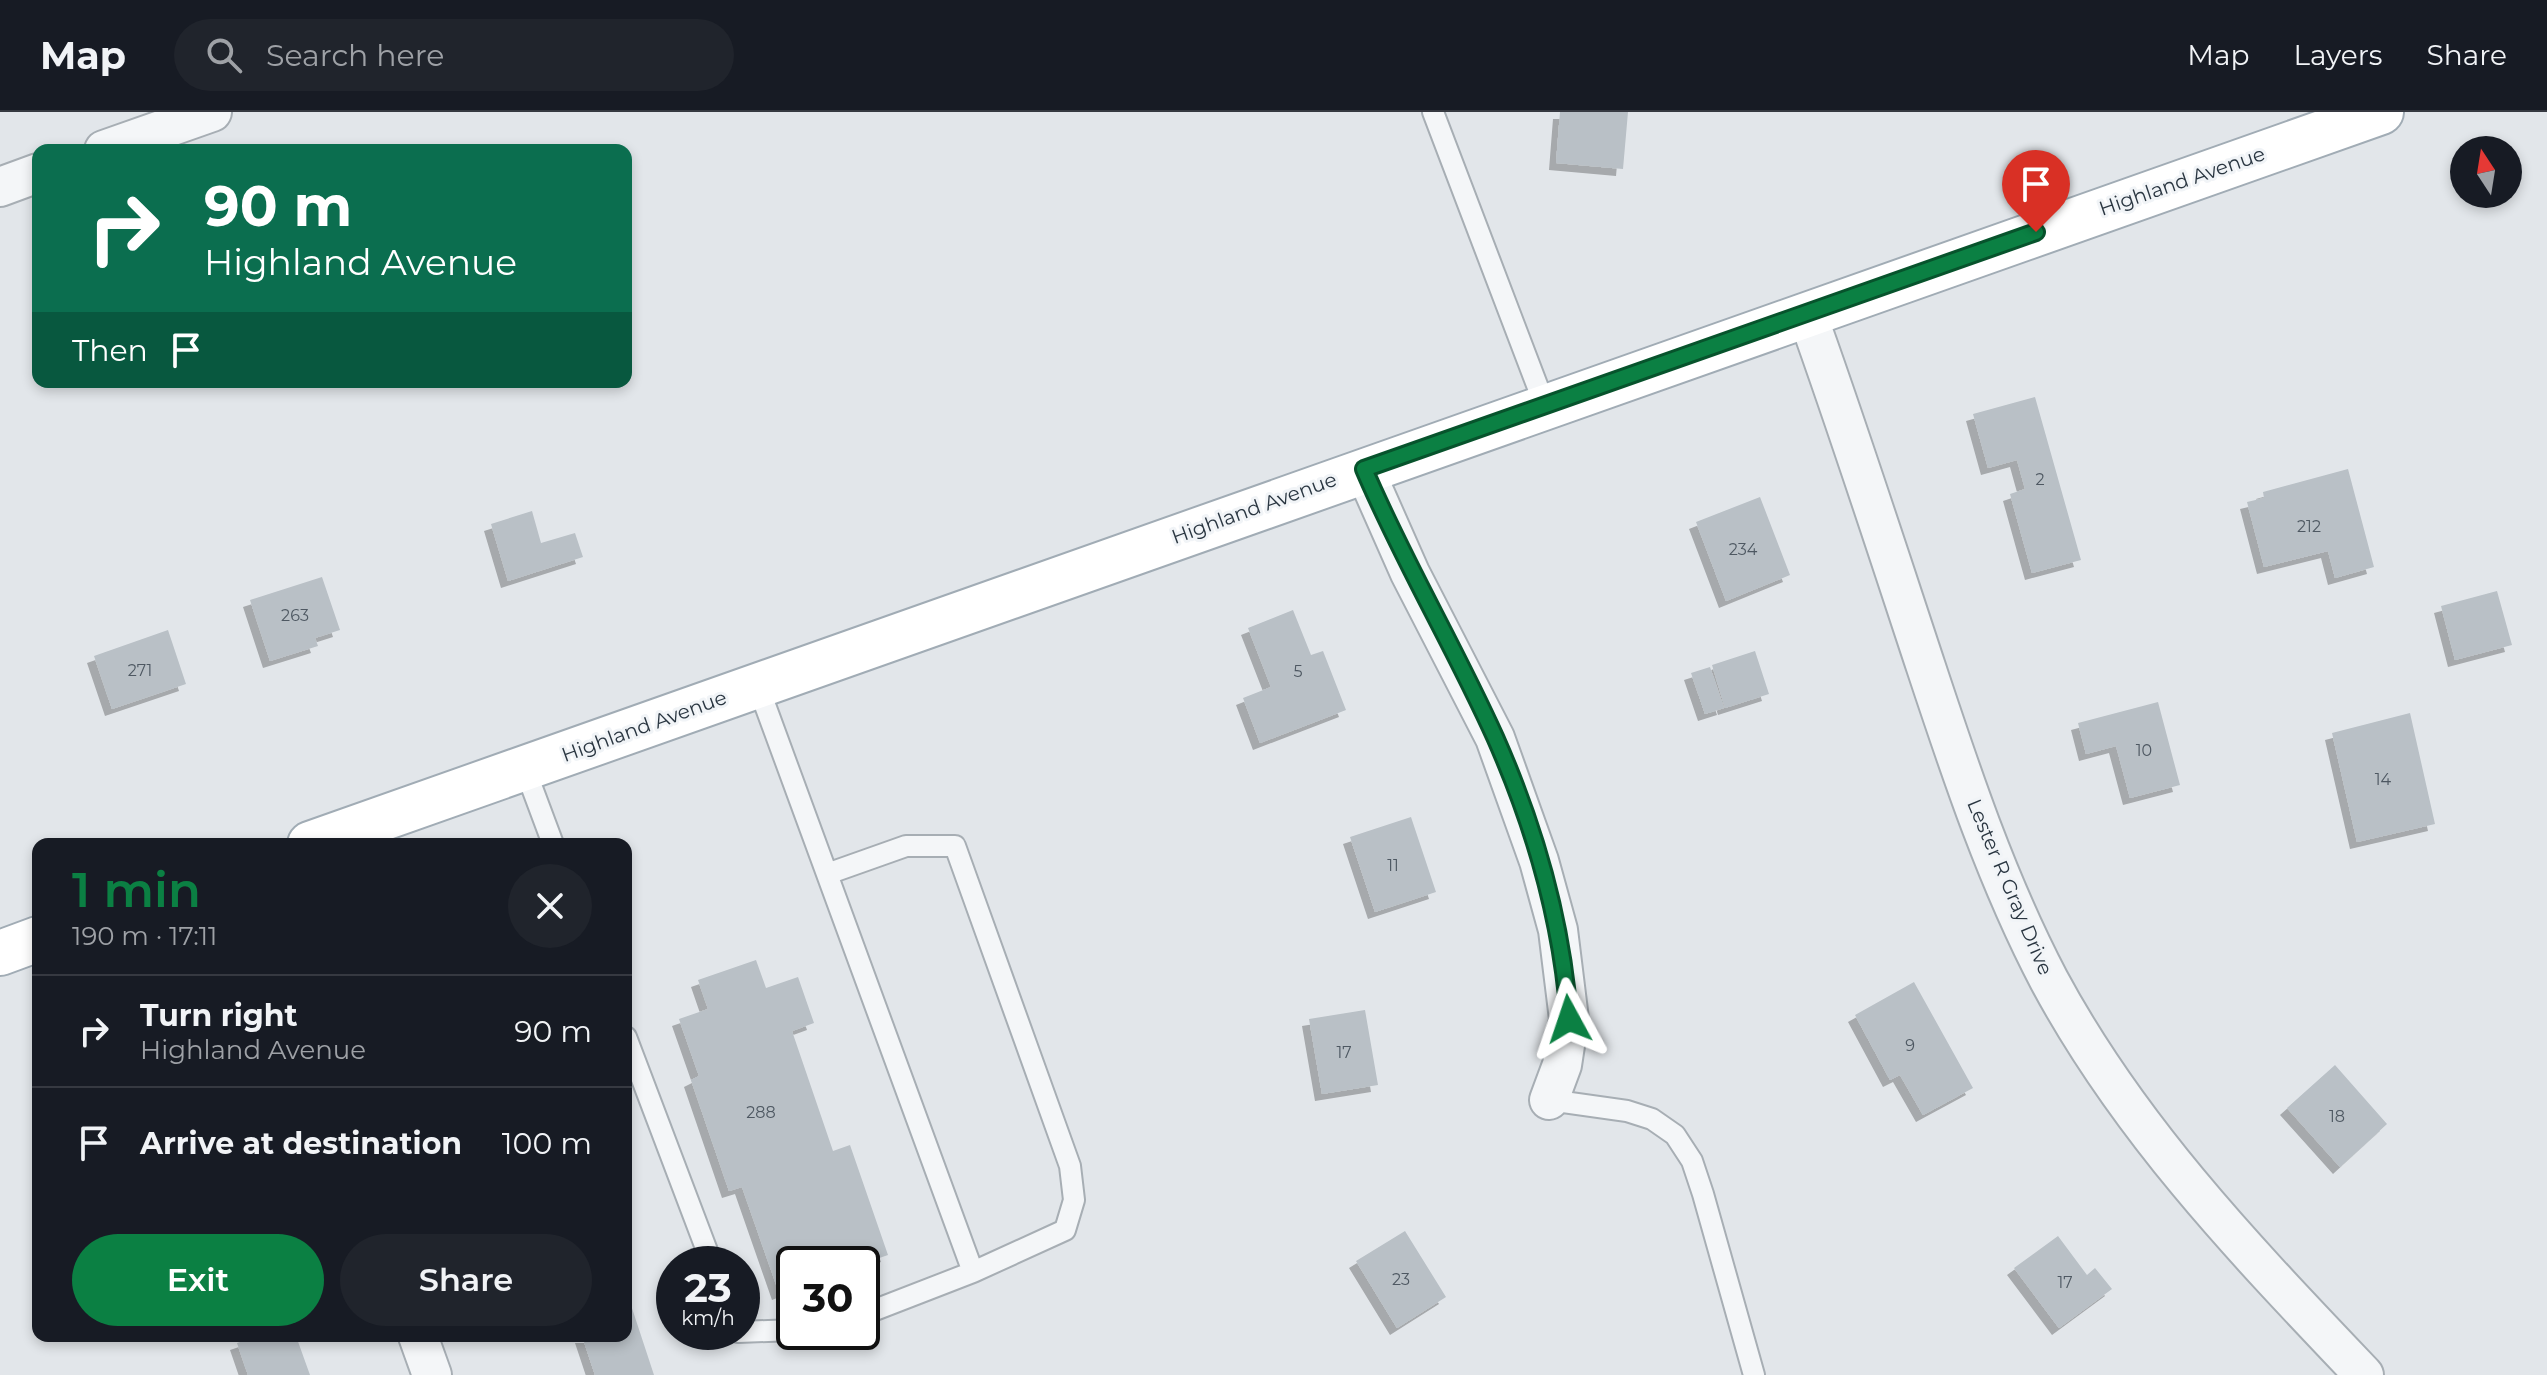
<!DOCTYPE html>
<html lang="en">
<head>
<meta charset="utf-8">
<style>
  :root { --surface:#171b24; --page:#20242c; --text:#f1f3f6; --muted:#9ea1a6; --line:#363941; --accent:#0b8043 }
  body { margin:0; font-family:Montserrat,sans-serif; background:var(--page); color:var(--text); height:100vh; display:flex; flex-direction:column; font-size:30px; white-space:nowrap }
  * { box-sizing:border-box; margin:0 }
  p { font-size:26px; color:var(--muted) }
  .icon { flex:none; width:44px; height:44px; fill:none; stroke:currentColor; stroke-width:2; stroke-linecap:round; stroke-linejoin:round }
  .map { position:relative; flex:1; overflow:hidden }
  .details { position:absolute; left:32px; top:726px; width:600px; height:504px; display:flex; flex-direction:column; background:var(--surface); border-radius:16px; box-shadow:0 4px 12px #0003 }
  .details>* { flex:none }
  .guide { position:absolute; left:32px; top:32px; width:600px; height:244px; border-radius:16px; box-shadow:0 4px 12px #0003; background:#0b6e4f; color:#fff; overflow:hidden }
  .needle { width:52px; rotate:348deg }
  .controls { position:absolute; left:2450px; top:24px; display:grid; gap:16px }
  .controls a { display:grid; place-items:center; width:72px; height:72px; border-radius:50%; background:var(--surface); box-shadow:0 4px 12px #0003; font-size:40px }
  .speed { position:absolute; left:656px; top:1134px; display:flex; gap:16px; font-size:40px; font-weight:700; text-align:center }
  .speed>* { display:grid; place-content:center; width:104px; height:104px; border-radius:50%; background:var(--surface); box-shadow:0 4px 12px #0003; line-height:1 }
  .speed small { font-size:20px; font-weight:400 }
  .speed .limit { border:4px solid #111; border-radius:12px; background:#fff; color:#111 }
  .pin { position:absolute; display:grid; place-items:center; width:68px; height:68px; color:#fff; margin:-82px -34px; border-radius:50% 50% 50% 0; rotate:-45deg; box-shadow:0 0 8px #0007 }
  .pin .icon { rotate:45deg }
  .me { position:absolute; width:88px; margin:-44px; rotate:355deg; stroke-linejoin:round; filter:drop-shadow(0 0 6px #0008) }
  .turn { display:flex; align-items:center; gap:28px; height:168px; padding:0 40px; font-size:36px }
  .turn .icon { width:104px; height:104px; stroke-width:2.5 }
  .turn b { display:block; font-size:56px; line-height:68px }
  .then { display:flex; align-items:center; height:76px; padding:0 40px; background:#0003; gap:16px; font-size:30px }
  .round { display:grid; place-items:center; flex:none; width:84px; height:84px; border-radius:42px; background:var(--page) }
  .head { display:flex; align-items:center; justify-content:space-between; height:136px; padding:0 40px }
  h1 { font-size:48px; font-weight:600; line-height:60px; color:var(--accent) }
  .action { display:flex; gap:16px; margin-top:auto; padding:16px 40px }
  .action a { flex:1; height:92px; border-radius:48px; background:var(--accent); color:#fff; font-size:32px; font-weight:600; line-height:92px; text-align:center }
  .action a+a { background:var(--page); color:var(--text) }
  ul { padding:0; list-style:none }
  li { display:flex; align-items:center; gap:24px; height:112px; padding:0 40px; border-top:2px solid var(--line) }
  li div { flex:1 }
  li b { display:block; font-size:30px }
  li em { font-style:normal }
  header { display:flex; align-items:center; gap:48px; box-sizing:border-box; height:112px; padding:0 40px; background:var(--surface); border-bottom:2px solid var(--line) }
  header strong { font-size:38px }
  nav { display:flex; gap:44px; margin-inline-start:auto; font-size:28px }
  .search { width:560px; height:72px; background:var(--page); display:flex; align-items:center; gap:20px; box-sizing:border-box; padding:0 28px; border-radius:44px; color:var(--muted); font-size:30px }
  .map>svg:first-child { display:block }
</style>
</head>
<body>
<header>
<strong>Map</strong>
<div class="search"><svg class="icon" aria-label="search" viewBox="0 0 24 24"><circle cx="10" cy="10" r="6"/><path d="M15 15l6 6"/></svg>Search here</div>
<nav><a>Map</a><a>Layers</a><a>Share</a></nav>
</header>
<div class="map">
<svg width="2547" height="1263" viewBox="0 0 2547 1263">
  <defs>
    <filter id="shadow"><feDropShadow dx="-7" dy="7" stdDeviation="0" flood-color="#0004"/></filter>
  </defs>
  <rect width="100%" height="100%" fill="#e2e6ea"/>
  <path fill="#b9c0c6" filter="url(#shadow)" d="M1560 0H1628L1623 57 1556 51Z
    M2035 285 2081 448 2032 461 2010 382 2025 377 2017 348 1988 356 1973 302Z
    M2348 357 2374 455 2335 466 2328 439 2264 455 2247 390 2264 386 2263 380Z
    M1760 385 1790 463 1726 489 1696 410Z
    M532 399 541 431 575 421 583 445 508 469 491 412Z
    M322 465 340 518 315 526 318 534 270 549 250 488Z
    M2497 479 2512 533 2455 548 2441 494Z
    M1293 498 1311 543 1323 539 1346 598 1260 631 1243 586 1271 575 1248 516Z
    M168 518 186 572 112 597 94 544Z
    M1755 539 1769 582 1725 596 1712 553Z
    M1710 555 1724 596 1705 602 1691 561Z
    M2158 590 2180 673 2130 686 2116 634 2086 642 2078 611Z
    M2410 601 2435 712 2357 730 2332 621Z
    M1411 705 1436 780 1375 800 1350 725Z
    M756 848 766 876 798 865 814 911 792 919 833 1039 850 1033 888 1143 862 1152H794V1175L779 1181 742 1075 729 1079 691 968 699 964 679 907 708 897 698 868Z
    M1914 870 1973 976 1923 1003 1900 963 1890 968 1855 903Z
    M1365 898 1378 973 1322 982 1309 907Z
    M2335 953 2387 1012 2340 1055 2287 996Z
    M1405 1119 1446 1185 1397 1216 1356 1149Z
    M2058 1124 2087 1163 2095 1156 2112 1177 2059 1216 2014 1156Z
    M627 1181 654 1263H595L582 1224H626Z
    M258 1224H296L310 1263H248L237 1231Z"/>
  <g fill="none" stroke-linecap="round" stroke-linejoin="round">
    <defs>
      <path id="lane" d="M1433 0 1545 294
        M758 574 973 1160 862 1203
        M525 657 553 732
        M827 762 906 734H955L1070 1054 1074 1088 1065 1118 973 1160
        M626 925 712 1152
        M1549 988 1627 999 1652 1007 1675 1023 1692 1049 1703 1082 1754 1263
        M738 1220 794 1218"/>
      <path id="street" d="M104 38 212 0
        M0 75 38 61
        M1807 202C1849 319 1887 437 1926 555 1961 661 1997 769 2049 868 2130 1019 2247 1140 2364 1263
        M1364 357 1410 461 1495 626 1539 749 1558 818 1569 907 1562 953 1549 988
        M418 1224 432 1263"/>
      <path id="primary" d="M310 732 2381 0
        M0 841 38 827"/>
    </defs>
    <use href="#lane" stroke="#a7aeb4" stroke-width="24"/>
    <use href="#street" stroke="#a7aeb4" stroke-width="42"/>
    <use href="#primary" stroke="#a1acb5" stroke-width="48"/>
    <use href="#lane" stroke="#f4f6f8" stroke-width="20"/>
    <use href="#street" stroke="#f4f6f8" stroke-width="38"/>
    <use href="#primary" stroke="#fff" stroke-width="44"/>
  </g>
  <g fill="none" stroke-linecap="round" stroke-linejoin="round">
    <defs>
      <path id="route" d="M1569 907C1562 810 1534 713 1495 625 1454 534 1403 449 1364 357L2036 120"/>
    </defs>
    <use href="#route" stroke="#07532c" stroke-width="20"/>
    <use href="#route" stroke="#0b8043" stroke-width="14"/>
  </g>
  <g text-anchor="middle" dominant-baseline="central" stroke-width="6" stroke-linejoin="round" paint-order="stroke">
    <g font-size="16" fill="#4e5862">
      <text x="2040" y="367">2</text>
      <text x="2309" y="414">212</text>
      <text x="1743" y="437">234</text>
      <text x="295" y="503">263</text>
      <text x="140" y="558">271</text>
      <text x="1298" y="559">5</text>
      <text x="2144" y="638">10</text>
      <text x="2383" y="667">14</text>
      <text x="1393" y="753">11</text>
      <text x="1910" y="933">9</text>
      <text x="1344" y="940">17</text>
      <text x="761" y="1000">288</text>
      <text x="2337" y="1004">18</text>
      <text x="1401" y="1167">23</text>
      <text x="2065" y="1170">17</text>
    </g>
    <g font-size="20" fill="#2a3641" stroke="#f1f4f7">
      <text transform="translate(2182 69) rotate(-19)">Highland Avenue</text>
      <text transform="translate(1254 396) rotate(-20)">Highland Avenue</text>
      <text transform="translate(644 614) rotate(-20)">Highland Avenue</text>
      <text transform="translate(2010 775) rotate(67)">Lester R Gray Drive</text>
    </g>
  </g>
</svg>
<div class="controls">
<a><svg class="needle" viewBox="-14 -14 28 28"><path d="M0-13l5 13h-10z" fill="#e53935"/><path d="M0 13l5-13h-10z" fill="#9ea1a6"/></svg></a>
</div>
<div class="speed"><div>23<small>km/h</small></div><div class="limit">30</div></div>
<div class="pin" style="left:2036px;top:120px;background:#d93025"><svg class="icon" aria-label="arrive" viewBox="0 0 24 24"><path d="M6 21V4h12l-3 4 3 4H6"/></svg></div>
<svg class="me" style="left:1569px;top:907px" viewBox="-20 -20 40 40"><path d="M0-17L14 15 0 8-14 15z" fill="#0b8043" stroke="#fff" stroke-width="4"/></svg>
<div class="guide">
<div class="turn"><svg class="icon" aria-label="right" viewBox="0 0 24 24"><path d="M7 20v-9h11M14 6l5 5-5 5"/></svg><div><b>90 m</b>Highland Avenue</div></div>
<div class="then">Then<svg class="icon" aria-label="arrive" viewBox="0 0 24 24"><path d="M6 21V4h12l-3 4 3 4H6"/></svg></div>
</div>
<section class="details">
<div class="head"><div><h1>1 min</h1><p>190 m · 17:11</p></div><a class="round"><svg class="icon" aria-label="close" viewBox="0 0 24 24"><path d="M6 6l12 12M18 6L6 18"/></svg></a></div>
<ul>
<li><svg class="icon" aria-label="right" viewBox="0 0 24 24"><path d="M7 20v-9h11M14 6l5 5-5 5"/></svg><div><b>Turn right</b><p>Highland Avenue</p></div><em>90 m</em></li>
<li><svg class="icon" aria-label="arrive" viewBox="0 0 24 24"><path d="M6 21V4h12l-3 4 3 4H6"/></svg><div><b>Arrive at destination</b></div><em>100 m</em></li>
</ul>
<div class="action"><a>Exit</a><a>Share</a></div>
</section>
</div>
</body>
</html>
